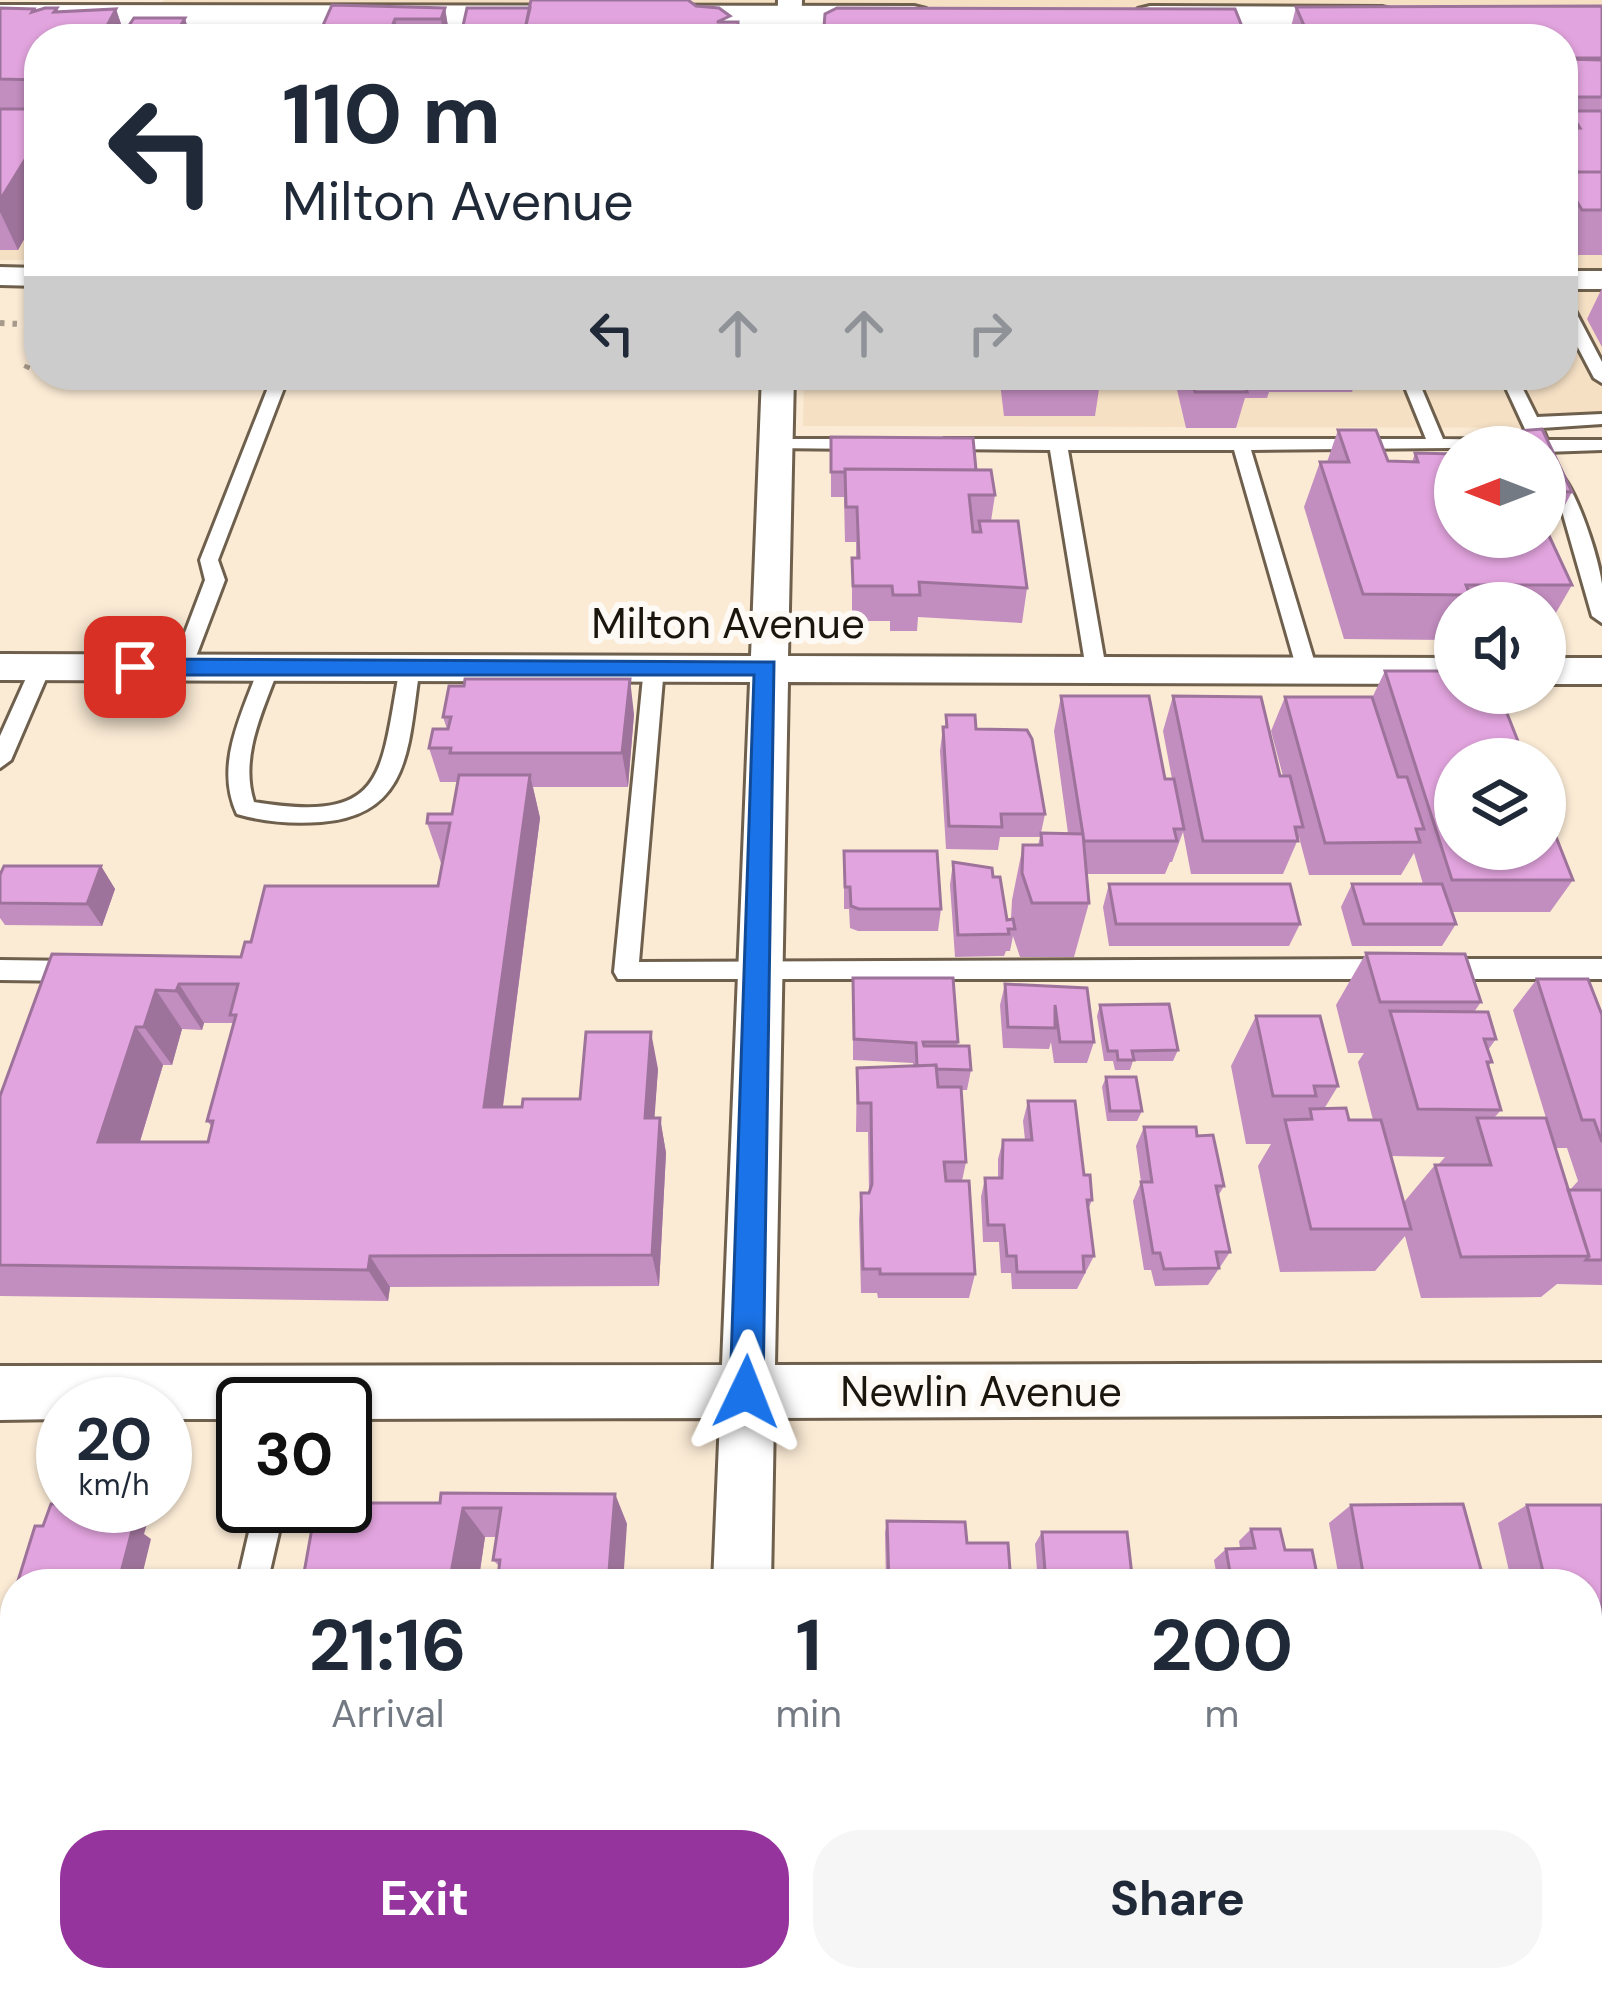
<!DOCTYPE html>
<html lang="en">
<head>
<meta charset="utf-8">
<style>
  :root { --surface:#fff; --page:#f6f6f7; --text:#1f2937; --muted:#747a83; --accent:#94349c }
  body { margin:0; font-family:"DM Sans",sans-serif; background:var(--page); color:var(--text); height:100vh; display:flex; flex-direction:column; font-size:45px; white-space:nowrap }
  * { box-sizing:border-box; margin:0 }
  p { font-size:39px; color:var(--muted) }
  .icon { flex:none; width:66px; height:66px; fill:none; stroke:currentColor; stroke-width:2; stroke-linecap:round; stroke-linejoin:round }
  .map { position:relative; flex:1; overflow:hidden }
  .side { position:absolute; left:0px; top:1569px; width:1602px; height:423px; display:flex; flex-direction:column; background:var(--surface); border-radius:48px 48px 0 0; box-shadow:0 3px 9px #0004 }
  .side>* { flex:none }
  .guide { position:absolute; left:24px; top:24px; width:1554px; height:366px; border-radius:48px; box-shadow:0 3px 9px #0004; background:#fff; color:var(--text); overflow:hidden }
  .needle { width:78px; rotate:270deg }
  .buttons { position:absolute; left:1434px; top:426px; display:grid; gap:24px }
  .buttons a { display:grid; place-items:center; width:132px; height:132px; border-radius:50%; background:var(--surface); box-shadow:0 3px 9px #0004; font-size:60px }
  .speed { position:absolute; left:36px; top:1377px; display:flex; gap:24px; font-size:60px; font-weight:700; text-align:center }
  .speed>* { display:grid; place-content:center; width:156px; height:156px; border-radius:50%; background:var(--surface); box-shadow:0 3px 9px #0004; line-height:1 }
  .speed small { font-size:30px; font-weight:400 }
  .speed .limit { border:6px solid #111; border-radius:18px; background:#fff; color:#111 }
  .pin { position:absolute; display:grid; place-items:center; width:102px; height:102px; color:#fff; margin:-51px; border-radius:24px; box-shadow:0 6px 18px #0006 }
  .me { position:absolute; width:132px; margin:-66px; rotate:2deg; stroke-linejoin:round; filter:drop-shadow(0 0 9px #0008) }
  .turn { display:flex; align-items:center; gap:42px; height:252px; padding:0 60px; font-size:54px }
  .turn .icon { width:156px; height:156px; stroke-width:2.5 }
  .turn b { display:block; font-size:84px; line-height:102px }
  .lanes { display:flex; align-items:center; height:114px; padding:0 60px; background:#0003; justify-content:center; gap:60px; direction:ltr }
  .lanes .off { opacity:.35 }
  .eta { display:flex; justify-content:space-evenly; align-items:center; height:204px; text-align:center }
  .eta b { font-size:72px; font-weight:700; line-height:84px }
  .primary-button { display:flex; gap:24px; margin-top:auto; padding:24px 60px }
  .primary-button a { flex:1; height:138px; border-radius:48px; background:var(--accent); color:#fff; font-size:48px; font-weight:700; line-height:138px; text-align:center }
  .primary-button a+a { background:var(--page); color:var(--text) }
  .map>svg:first-child { display:block }
</style>
</head>
<body>
<div class="map">
<svg width="1602" height="1991" viewBox="0 0 1602 1991">
  <rect width="100%" height="100%" fill="#fbebd5"/>
  <path fill="#f5e0c4" d="M164 0H1602V428L803 426 804 375H1563V39H812L811 33 39 39V260H0V32H144Z"/>
  <g fill="none" stroke-linecap="round" stroke-linejoin="round">
    <defs>
      <path id="lane" d="M1563 298 1571 303 1602 362V383L1594 378 1563 319Z
        M273 375H289L218 560 225 580 192 667 189 672H175L172 667 205 580 200 560Z
        M1400 375H1416L1443 439 1530 440 1500 375H1516L1537 417 1602 414V424L1542 428 1547 440H1602V450L1545 452V447L1251 450 1317 670 1307 677 1297 670 1234 450H1068L1106 669 1096 676 1086 669 1050 450 944 449 935 444 944 439H1426Z
        M777 439H862L871 444 862 449 771 448 768 444Z
        M1555 470C1575 481 1599 559 1602 584 1602 596 1602 610 1602 623L1592 616 1562 511 1546 476Z
        M41 660 51 667 11 760 0 768V736L31 667Z
        M269 660 279 667C264 709 239 756 254 802 387 824 380 776 400 667L403 662H417L420 667C408 740 414 815 321 822 293 824 264 822 237 814 214 765 242 714 259 667Z
        M654 660 664 667 639 962 1390 959 1398 962 1402 969 1398 976 1390 979H618L614 972 644 667Z
        M1442 959H1602V979H1442L1434 976 1430 969 1434 962Z
        M0 960 76 961 84 964 88 971 84 978 76 981 0 980Z
        M255 1506H285L267 1584H237Z
        M1587 1900 1599 1905 1602 1911V1988L1590 1982 1587 1976Z
        M147 1977H183L180 1991H144Z"/>
      <path id="street" d="M778 0H802L801 39H777Z
        M0 267 39 268V286L0 285Z
        M1563 271H1602V289H1563Z
        M762 375H794L788 656 1455 658V684L788 682 775 1365 1602 1363V1415L774 1418 771 1584H713L720 1418 345 1419V1404H243V1419H165V1404H63V1419L0 1420V1366L722 1365 750 682 0 680V654L751 656Z
        M1545 658H1602V684H1545Z
        M702 1977H768L767 1991H701Z"/>
      <path id="secondary" d="M0 5 914 6 926 9 931 16 926 23 914 26 0 25Z
        M1150 6 1382 7 1394 10 1399 17 1394 24 1382 27 1138 23 1133 16 1138 9Z"/>
    </defs>
    <use href="#lane" stroke="#6e604d" stroke-width="6"/>
    <use href="#street" stroke="#6e604d" stroke-width="6"/>
    <use href="#secondary" stroke="#6e604d" stroke-width="6"/>
    <path stroke="#a69a8a" stroke-width="6" stroke-dasharray="4.5 8" stroke-linecap="butt" d="M0 323 39 325
      M26 369 39 340"/>
    <use href="#lane" fill="#fff" fill-rule="evenodd"/>
    <use href="#street" fill="#fff" fill-rule="evenodd"/>
    <use href="#secondary" fill="#fff" fill-rule="evenodd"/>
  </g>
  <path fill="#c28dbf" fill-rule="evenodd" d="M1602 6V255H1563V39H1288L1296 7Z
    M0 8 35 11 57 8 59 12 116 9 124 33 191 39H39V213L18 250H0Z
    M445 8 450 39H317Z
    M1602 288V347L1587 319Z
    M999 375H1358L1352 392H1269L1267 398H1245L1236 428H1186L1174 377 1101 376 1095 416H1004Z
    M1542 429 1572 492 1553 527H1545L1572 585 1546 630 1545 603H1455V630H1453L1448 640 1344 639 1304 507 1320 462H1327L1338 430H1376L1388 461 1412 462 1415 453 1455 454V537H1545V447H1487L1494 433Z
    M831 437 976 470 995 495 991 521 1027 588 1022 623 918 617 917 631H890V621H852V558H856V542H845L844 497H831Z
    M1385 671 1573 880 1550 912H1452L1456 924 1442 946H1352L1341 907 1352 884H1423L1414 853 1401 875H1309L1299 837 1283 874H1191L1183 832 1172 862H1170L1165 874H1087L1089 903 1074 957H1020L1013 936 1010 951H1006L1004 956 955 957 950 885 953 862 993 877 1007 920 1011 919 1012 900 1023 845H1038L1040 837H1000L998 850 946 849 940 751 943 727H945L946 715 976 729 1045 814 1041 833H1068L1054 731 1061 696 1165 779H1172L1163 731 1173 696 1280 776H1283L1271 731 1285 697 1372 698Z
    M634 714 628 787H533L540 818 503 1107H522L580 1099 658 1069 654 1118H660L666 1153 659 1286 390 1287 388 1301 0 1296V1096L52 954 241 957 251 942 438 886 442 866 427 823 452 814 458 782H440L429 748 447 729 443 717ZM204 1023H234L207 1121 212 1127 208 1142H140L163 1065H172L182 1029 202 1030Z
    M844 851 941 909 938 931H858L850 928 849 909H844Z
    M101 866 115 889 102 926 5 925 0 918V875Z
    M1109 884 1300 924 1289 946H1109L1103 907Z
    M1366 953 1481 1002 1474 1012 1496 1039 1488 1050 1492 1062 1488 1066 1501 1110 1494 1118 1554 1144 1513 1010 1537 979 1602 1015V1285L1557 1284 1541 1297 1421 1298 1405 1236 1375 1271 1280 1272 1258 1166 1271 1144H1246L1231 1066 1256 1016 1338 1086 1324 1109 1349 1120H1373L1358 1062 1364 1053H1348L1336 1005ZM1555 1148H1567L1578 1181 1570 1190H1568ZM1391 1156 1445 1157 1438 1165H1435L1404 1202Z
    M853 978 958 1042 957 1046 971 1070 967 1090H961L966 1162 962 1181 975 1274 969 1298H878L877 1293H861L859 1220 861 1193H869L868 1132H856L857 1068 913 1066V1063L853 1060Z
    M1005 984 1094 1042 1087 1063H1054L1051 1042 1049 1049 1003 1048 1000 1005Z
    M1100 1005 1178 1050 1173 1061H1133L1130 1070H1115L1113 1061H1104L1097 1016Z
    M1106 1077 1142 1111 1137 1121H1107L1102 1087Z
    M1028 1101 1084 1175 1092 1200 1088 1210 1094 1256 1077 1289H1012L1011 1273H1001L999 1242H983L981 1197 985 1178H998V1159L1003 1140H1025L1023 1121Z
    M1144 1127 1197 1136 1224 1186 1218 1196 1230 1252 1208 1285 1155 1286 1151 1270H1144L1133 1201 1141 1182 1136 1146Z
    M615 1494 627 1524 499 1566 493 1560 497 1537H485L478 1584H302L440 1503Z
    M1351 1505 1485 1584H1340L1329 1523Z
    M1527 1505H1602V1811L1587 1757V1584H1512L1498 1523Z
    M887 1521 967 1543 1011 1584H886L885 1533Z
    M1251 1529 1285 1550 1319 1584H1218L1214 1560 1226 1549 1240 1548 1239 1541Z
    M1042 1532 1133 1584H1038L1035 1544Z
    M15 1590V1728L0 1724V1639Z
    M938 1977H1052L1035 1982V1991H939Z
    M1311 1977H1417L1419 1991H1313Z
    M1433 1977H1541L1544 1991H1436Z"/>
  <path fill="#9e739b" d="M445 8 450 39H444L441 19Z
    M116 9 126 39H102L101 37Z
    M185 18 191 39H173Z
    M395 19 399 39H387Z
    M39 137V213L18 250 0 212V200Z
    M630 679 634 714 628 787 622 753Z
    M530 775 540 818 498 1143 484 1107Z
    M101 866 115 889 102 926 87 904Z
    M179 984 204 1023 202 1030 176 991Z
    M156 990 182 1029 172 1065 144 1027Z
    M136 1027 163 1065 129 1177 98 1142Z
    M651 1032 658 1069 652 1153 645 1118Z
    M660 1118 666 1153 659 1286 652 1255Z
    M370 1256 390 1287 388 1301 368 1270Z
    M615 1494 627 1524 623 1584H608Z
    M130 1506 149 1517 144 1534 151 1539 140 1584H118L123 1527Z
    M463 1508 485 1537 478 1584H449Z
    M581 1977H598L597 1991H580Z"/>
  <path fill="#e2a4de" stroke="#9e739b" stroke-width="3" fill-rule="evenodd" d="M531 0H688L696 6 719 8 730 16 717 22H738V39H523Z
    M332 5 445 8 441 19H395L387 39H317Z
    M1602 6V58H1563V39H1310L1296 7Z
    M0 8 34 9 32 12 45 8H57L54 12 116 9 101 37 93 39H39V80L0 79Z
    M467 8H530L523 38 460 39Z
    M837 8 1235 9 1247 39H823L825 14Z
    M134 18H185L173 39H120Z
    M1275 33H1285L1288 39H1277Z
    M1563 59 1602 60V97H1563Z
    M0 109H39V137L0 200Z
    M1569 111H1602V172H1563V116L1570 128H1580Z
    M1563 172H1602V210H1582L1563 179Z
    M1008 375H1101L1102 380H1008Z
    M1191 375H1241L1247 392H1195Z
    M1542 429 1572 492 1545 491V447H1500L1494 433Z
    M1338 430H1376L1388 461 1418 462 1415 453 1455 454V537H1545V527L1572 585H1466L1470 595 1363 594 1320 462H1349Z
    M831 437 973 438 976 470 845 469V472H831Z
    M845 469 991 470 995 495H969L973 532H981L979 521H1018L1027 588 919 582 920 595H893L892 586H853L852 558H859L857 507H846Z
    M1385 671H1455V693H1499L1525 759H1455V849H1545V809L1573 880H1452Z
    M465 679H630L622 753H450L451 748H429L433 729H448L451 717H443L449 686H464Z
    M1061 696H1149L1165 779H1174L1184 829H1174L1177 841H1084Z
    M1173 696 1261 697 1280 776H1290L1303 827H1295L1298 841H1203Z
    M1285 697H1372L1398 777H1407L1424 829H1416L1420 842 1325 843Z
    M946 715H975L976 729 1027 730 1032 739 1045 814H1001L1002 827 949 826 943 727H947Z
    M459 775H530L484 1107H522L523 1099H580L586 1032H651L645 1118H660L652 1255 370 1256 368 1270 0 1265V1096L52 954 241 957 245 942H251L265 886H438L450 823H427L428 814H452ZM179 984H238L230 1015H236L207 1121H213L208 1142H98L136 1027H144L156 990 176 991Z
    M1041 833 1083 834 1089 903H1032L1022 873 1023 845H1042Z
    M844 851H937L941 909H859L851 906 850 887H845Z
    M953 862 992 868 993 877H1000L1007 920 1013 919 1015 929H1008L1009 934 958 935Z
    M4 866H101L87 904 0 903V875Z
    M1109 884H1290L1300 924H1116Z
    M1352 884H1442L1456 924H1364Z
    M1366 953 1465 954 1481 1002H1380Z
    M853 978H953L958 1042H923L924 1046H969L971 1070 937 1069 936 1065 917 1066 916 1043 854 1039Z
    M1537 979H1588L1602 1015V1142L1594 1120H1582Z
    M1005 984 1087 988 1094 1042H1060L1055 1005V1028L1008 1027Z
    M1169 1004 1178 1050 1132 1051 1134 1060H1118L1117 1051H1108L1100 1005Z
    M1390 1011 1488 1012 1496 1039H1484L1492 1062H1487L1501 1110 1418 1109Z
    M1256 1016H1320L1338 1086H1314L1316 1096H1273Z
    M936 1065 938 1087H961L966 1162H944L946 1181H969L975 1274H880V1269H863L861 1193H869L872 1184 871 1103H858L857 1068Z
    M1106 1077H1136L1142 1111H1110Z
    M1028 1101H1075L1084 1175H1090L1092 1200H1087L1094 1256H1083L1084 1272H1017L1016 1256H1007L1004 1225H988L985 1178H1002L1003 1140H1032Z
    M1346 1108 1349 1120H1381L1411 1229H1311L1285 1120 1312 1119 1310 1109Z
    M1477 1118H1546L1589 1256 1461 1257 1435 1165H1491Z
    M1144 1127H1196L1197 1136 1213 1135 1224 1186H1216L1230 1252H1216L1219 1268 1164 1269 1160 1253H1153L1141 1182H1152Z
    M1568 1190H1602V1260H1586L1589 1256Z
    M441 1493 615 1494 608 1584H497L500 1560H493L501 1508H463L449 1584H302L316 1506H345V1503H440Z
    M51 1504H63V1506H130L123 1527H133L118 1584H17L35 1526H43Z
    M1463 1504 1485 1584H1365L1351 1505Z
    M1527 1505H1602V1682L1587 1681V1584H1546Z
    M887 1521 965 1522 967 1543H1008L1011 1584H889Z
    M1251 1529H1280L1285 1550H1312L1319 1584H1232L1226 1549 1255 1548Z
    M1042 1532H1127L1133 1584H1046Z
    M15 1590V1723L0 1722V1639Z
    M0 1786H15V1904H0Z
    M215 1977H581L580 1991H212Z
    M943 1977H1052L1053 1982H1035V1991H944Z
    M1328 1977H1417L1419 1991H1330Z
    M1463 1977H1541L1544 1991H1467Z"/>
  <path fill="#1a73e8" stroke="#114b97" stroke-width="3" d="M135 659 774 662 763 1392 758 1404 746 1408 735 1404 730 1392 754 675H135L124 667Z"/>
  <g text-anchor="middle" dominant-baseline="central" stroke-width="12" stroke-linejoin="round" paint-order="stroke">
    <g font-size="42" fill="#1a150d" stroke="#fdfaf6">
      <text x="728" y="623">Milton Avenue</text>
      <text x="981" y="1391">Newlin Avenue</text>
    </g>
  </g>
</svg>
<div class="buttons">
<a><svg class="needle" viewBox="-14 -14 28 28"><path d="M0-13l5 13h-10z" fill="#e53935"/><path d="M0 13l5-13h-10z" fill="#747a83"/></svg></a>
<a><svg class="icon" aria-label="sound" viewBox="0 0 24 24"><path d="M4 9h4l5-4v14l-5-4H4zM17 9q2 3 0 6"/></svg></a>
<a><svg class="icon" aria-label="layers" viewBox="0 0 24 24"><path d="M12 4l9 5-9 5-9-5zM3 14l9 5 9-5"/></svg></a>
</div>
<div class="speed"><div>20<small>km/h</small></div><div class="limit">30</div></div>
<div class="pin" style="left:135px;top:667px;background:#d93025"><svg class="icon" aria-label="arrive" viewBox="0 0 24 24"><path d="M6 21V4h12l-3 4 3 4H6"/></svg></div>
<svg class="me" style="left:746px;top:1392px" viewBox="-20 -20 40 40"><path d="M0-17L14 15 0 8-14 15z" fill="#1a73e8" stroke="#fff" stroke-width="4"/></svg>
<div class="guide">
<div class="turn"><svg class="icon" aria-label="left" viewBox="0 0 24 24"><path d="M17 20v-9H6M10 6l-5 5 5 5"/></svg><div><b>110 m</b>Milton Avenue</div></div>
<div class="lanes"><svg class="icon" aria-label="left" viewBox="0 0 24 24"><path d="M17 20v-9H6M10 6l-5 5 5 5"/></svg><svg class="icon off" aria-label="ahead" viewBox="0 0 24 24"><path d="M12 20V5M6 11l6-6 6 6"/></svg><svg class="icon off" aria-label="ahead" viewBox="0 0 24 24"><path d="M12 20V5M6 11l6-6 6 6"/></svg><svg class="icon off" aria-label="right" viewBox="0 0 24 24"><path d="M7 20v-9h11M14 6l5 5-5 5"/></svg></div>
</div>
<section class="side">
<div class="eta">
<div><b>21:16</b><p>Arrival</p></div>
<div><b>1</b><p>min</p></div>
<div><b>200</b><p>m</p></div>
</div>
<div class="primary-button"><a>Exit</a><a>Share</a></div>
</section>
</div>
</body>
</html>
